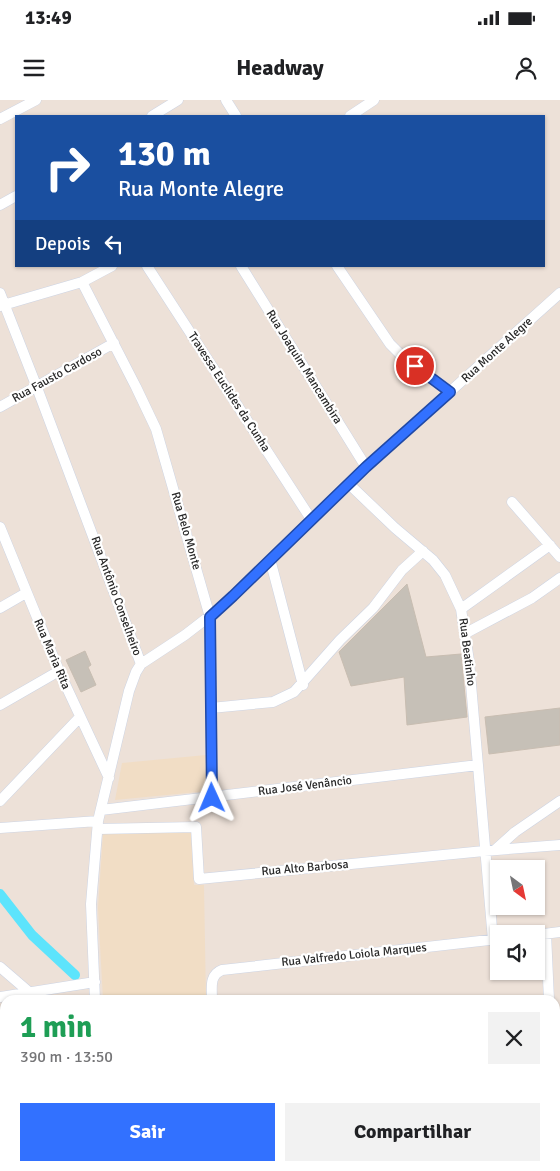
<!DOCTYPE html>
<html lang="pt">
<head>
<meta charset="utf-8">
<style>
  :root { --surface:#fff; --page:#f2f2f2; --text:#202124; --muted:#757577; --accent:#3271ff }
  body { margin:0; font-family:Signika,sans-serif; background:var(--page); color:var(--text); height:100vh; display:flex; flex-direction:column; font-size:19px; white-space:nowrap }
  * { box-sizing:border-box; margin:0 }
  p { font-size:16px; color:var(--muted) }
  .icon { flex:none; width:28px; height:28px; fill:none; stroke:currentColor; stroke-width:2; stroke-linecap:round; stroke-linejoin:round }
  .map { position:relative; flex:1; overflow:hidden }
  .details { position:absolute; left:0px; top:895px; width:560px; height:176px; display:flex; flex-direction:column; background:var(--surface); border-radius:15px 15px 0 0; box-shadow:0 1px 4px #0004 }
  .details>* { flex:none }
  .hud { position:absolute; left:15px; top:15px; width:530px; height:152px; border-radius:0px; box-shadow:0 1px 4px #0004; background:#1a4fa0; color:#fff; overflow:hidden }
  .needle { width:32px; rotate:147deg }
  .buttons { position:absolute; left:490px; top:760px; display:grid; gap:10px }
  .buttons a { display:grid; place-items:center; width:55px; height:55px; border-radius:0px; background:var(--surface); box-shadow:0 1px 4px #0004; font-size:25px }
  .pin { position:absolute; display:grid; place-items:center; width:42px; height:42px; color:#fff; margin:-21px; border:2px solid #fff; border-radius:50%; box-shadow:0 1px 5px #0007 }
  .me { position:absolute; width:55px; margin:-28px; rotate:359deg; stroke-linejoin:round; filter:drop-shadow(0 0 4px #0008) }
  .turn { display:flex; align-items:center; gap:18px; height:105px; padding:0 20px; font-size:22px }
  .turn .icon { width:65px; height:65px; stroke-width:2.5 }
  .turn b { display:block; font-size:35px; line-height:42px }
  .then { display:flex; align-items:center; height:48px; padding:0 20px; background:#0003; gap:10px; font-size:19px }
  .round { display:grid; place-items:center; flex:none; width:52px; height:52px; border-radius:0px; background:var(--page) }
  .summary { display:flex; align-items:center; justify-content:space-between; height:85px; padding:0 20px }
  h1 { font-size:30px; font-weight:700; line-height:38px; color:#1e9e55 }
  .action { display:flex; gap:10px; margin-top:auto; padding:10px 20px }
  .action a { flex:1; height:58px; border-radius:0px; background:var(--accent); color:#fff; font-size:20px; font-weight:700; line-height:58px; text-align:center }
  .action a+a { background:var(--page); color:var(--text) }
  .status { display:flex; justify-content:space-between; align-items:center; height:35px; padding:0 25px; background:var(--surface); direction:ltr }
  .status svg { height:14px; fill:currentColor }
  header { display:flex; justify-content:space-between; align-items:center; height:65px; padding:0 20px; background:var(--surface); font-size:22px; font-weight:700 }
  .map>svg:first-child { display:block }
</style>
</head>
<body>
<div class="status"><b>13:49</b><svg viewBox="0 0 49 12"><path d="M0 12V9h3v3zM5 12V6h3v6zM10 12V3h3v9zM15 12V0h3v12zM26 1h20v11H26zM47 4h2v5h-2z"/></svg></div>
<header><svg class="icon" aria-label="menu" viewBox="0 0 24 24"><path d="M4 6h16M4 12h16M4 18h16"/></svg>Headway<svg class="icon" aria-label="person" viewBox="0 0 24 24"><circle cx="12" cy="8" r="4"/><path d="M4 21q1-7 8-7t8 7"/></svg></header>
<div class="map">
<svg width="560" height="1071" viewBox="0 0 560 1071">
  <rect width="100%" height="100%" fill="#ede1d8"/>
  <path fill="#dbd9e4" d="M555 1006H560V1071H349L348 1066H555Z"/>
  <path fill="#f1ddc5" d="M206 655 208 691 115 700 122 663Z
    M191 732 194 785H204L206 900H103L98 808 103 734Z"/>
  <path fill="#b8ea8d" d="M0 989H5V1023L0 1024Z
    M27 1066H251V1071H0V1068Z"/>
  <g fill="none" stroke-linecap="round" stroke-linejoin="round">
    <path stroke="#5de4fc" stroke-width="10" d="M0 794 32 835 75 875"/>
  </g>
  <path fill="#c6c0b7" stroke="#c8bdb1" d="M407 484 426 557 461 554 467 617 407 625 404 577 351 586 339 552Z
    M85 551 91 565 88 567 96 585 81 592 66 560Z
    M560 608V645L489 654 485 617Z"/>
  <g fill="none" stroke-linecap="round" stroke-linejoin="round">
    <defs>
      <path id="minor" d="M226 0 236 16
        M152 16 178 0
        M350 16 374 0
        M0 19 36 0
        M0 105 16 96
        M147 166 311 419
        M241 166 366 367
        M337 166 390 244 401 255 450 292
        M82 182 136 287 156 329 210 517 212 698
        M0 193 36 285 141 564
        M0 206 82 182 112 166
        M0 307 114 243
        M349 384 395 428 433 460 445 475 461 509 469 561 493 840
        M512 402 560 457
        M0 427 59 571 109 678
        M270 459 303 585
        M0 508 26 493
        M461 509 550 445
        M466 533 532 498 560 478
        M0 605 59 571
        M211 608 273 602 294 592 340 540 373 508 402 470 423 451
        M0 701 80 617
        M101 710 478 665
        M0 728 98 721
        M98 729 196 727 199 779 484 751 560 745
        M495 750 515 732 560 701
        M546 834 549 900
        M536 835 560 832
        M0 867 29 892
        M0 897 95 882
        M95 900 91 804 98 721 129 591 136 572 141 564 185 535 220 508 366 367 560 193
        M212 900C212 888 209 875 222 870L498 839
        M555 1000H560"/>
      <path id="major" d="M0 981 5 980
        M555 988H560
        M0 1029 5 1028"/>
    </defs>
    <use href="#minor" stroke="#cdd4e3" stroke-width="11"/>
    <use href="#major" stroke="#c3c3c3" stroke-width="15"/>
    <use href="#minor" stroke="#fff" stroke-width="10"/>
    <use href="#major" stroke="#ffbf4a" stroke-width="14"/>
  </g>
  <g fill="none" stroke-linecap="round" stroke-linejoin="round">
    <defs>
      <path id="route" d="M212 698 210 517 233 496 366 367 450 292 415 266"/>
    </defs>
    <use href="#route" stroke="#2049a6" stroke-width="12"/>
    <use href="#route" stroke="#3271ff" stroke-width="9"/>
  </g>
  <g text-anchor="middle" dominant-baseline="central" stroke-width="4.5" stroke-linejoin="round" paint-order="stroke">
    <g font-size="12" fill="#282828" stroke="#fff">
      <text transform="translate(497 250) rotate(-42)">Rua Monte Alegre</text>
      <text transform="translate(304 267) rotate(58)">Rua Joaquim Mancambira</text>
      <text transform="translate(57 275) rotate(-29)">Rua Fausto Cardoso</text>
      <text transform="translate(229 292) rotate(57)">Travessa Euclides da Cunha</text>
      <text transform="translate(186 431) rotate(74)">Rua Belo Monte</text>
      <text transform="translate(116 496) rotate(70)">Rua Antônio Conselheiro</text>
      <text transform="translate(467 552) rotate(83)">Rua Beatinho</text>
      <text transform="translate(52 554) rotate(67)">Rua Maria Rita</text>
      <text transform="translate(305 686) rotate(-7)">Rua José Venâncio</text>
      <text transform="translate(305 768) rotate(-5)">Rua Alto Barbosa</text>
      <text transform="translate(354 855) rotate(-6)">Rua Valfredo Loiola Marques</text>
    </g>
  </g>
</svg>
<div class="buttons">
<a><svg class="needle" viewBox="-14 -14 28 28"><path d="M0-13l5 13h-10z" fill="#e53935"/><path d="M0 13l5-13h-10z" fill="#757577"/></svg></a>
<a><svg class="icon" aria-label="sound" viewBox="0 0 24 24"><path d="M4 9h4l5-4v14l-5-4H4zM17 9q2 3 0 6"/></svg></a>
</div>
<div class="pin" style="left:415px;top:266px;background:#d93025"><svg class="icon" aria-label="arrive" viewBox="0 0 24 24"><path d="M6 21V4h12l-3 4 3 4H6"/></svg></div>
<svg class="me" style="left:212px;top:698px" viewBox="-20 -20 40 40"><path d="M0-17L14 15 0 8-14 15z" fill="#3271ff" stroke="#fff" stroke-width="4"/></svg>
<div class="hud">
<div class="turn"><svg class="icon" aria-label="right" viewBox="0 0 24 24"><path d="M7 20v-9h11M14 6l5 5-5 5"/></svg><div><b>130 m</b>Rua Monte Alegre</div></div>
<div class="then">Depois<svg class="icon" aria-label="left" viewBox="0 0 24 24"><path d="M17 20v-9H6M10 6l-5 5 5 5"/></svg></div>
</div>
<section class="details">
<div class="summary"><div><h1>1 min</h1><p>390 m · 13:50</p></div><a class="round"><svg class="icon" aria-label="close" viewBox="0 0 24 24"><path d="M6 6l12 12M18 6L6 18"/></svg></a></div>
<div class="action"><a>Sair</a><a>Compartilhar</a></div>
</section>
</div>
</body>
</html>
